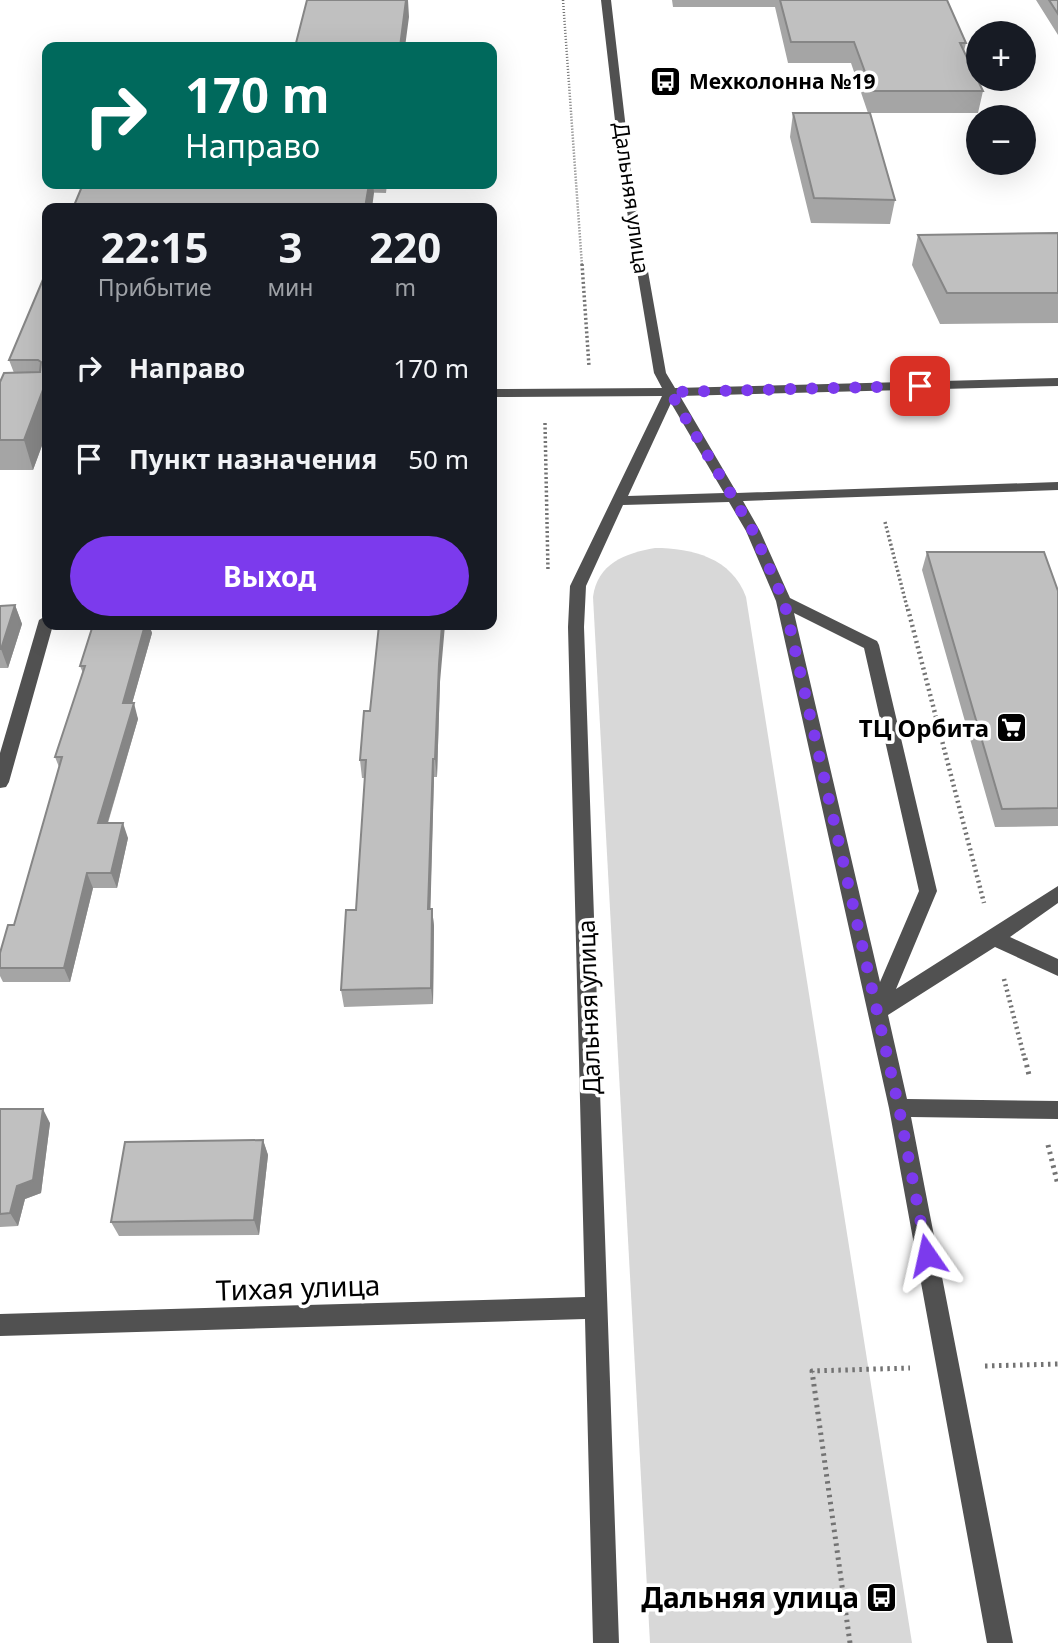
<!DOCTYPE html>
<html lang="ru">
<head>
<meta charset="utf-8">
<style>
  :root { --surface:#171b24; --page:#242831; --text:#f1f3f6; --muted:#9ea1a6; --accent:#7c3aed }
  body { margin:0; font-family:"Noto Sans",sans-serif; background:var(--page); color:var(--text); height:100vh; display:flex; flex-direction:column; font-size:26px; white-space:nowrap }
  * { box-sizing:border-box; margin:0 }
  p { font-size:23px; color:var(--muted) }
  .icon { flex:none; width:38px; height:38px; fill:none; stroke:currentColor; stroke-width:2; stroke-linecap:round; stroke-linejoin:round }
  .map { position:relative; flex:1; overflow:hidden }
  .drawer { position:absolute; left:42px; top:203px; width:455px; height:427px; display:flex; flex-direction:column; background:var(--surface); border-radius:14px; box-shadow:0 7px 28px #0002 }
  .drawer>* { flex:none }
  .hud { position:absolute; left:42px; top:42px; width:455px; height:147px; border-radius:14px; box-shadow:0 7px 28px #0002; background:#00695c; color:#fff; overflow:hidden }
  .tools { position:absolute; left:966px; top:21px; display:grid; gap:14px }
  .tools a { display:grid; place-items:center; width:70px; height:70px; border-radius:50%; background:var(--surface); box-shadow:0 7px 28px #0002; font-size:35px }
  .pin { position:absolute; display:grid; place-items:center; width:60px; height:60px; color:#fff; margin:-30px; border-radius:14px; box-shadow:0 4px 10px #0006 }
  .me { position:absolute; width:77px; margin:-38px; rotate:349deg; stroke-linejoin:round; filter:drop-shadow(0 0 5px #0008) }
  .turn { display:flex; align-items:center; gap:24px; height:147px; padding:0 28px; font-size:32px }
  .turn .icon { width:91px; height:91px; stroke-width:2.5 }
  .turn b { display:block; font-size:49px; line-height:60px }
  .eta { display:flex; justify-content:space-evenly; align-items:center; height:119px; text-align:center }
  .eta b { font-size:42px; font-weight:700; line-height:49px }
  .action { display:flex; gap:14px; margin-top:auto; padding:14px 28px }
  .action a { flex:1; height:80px; border-radius:42px; background:var(--accent); color:#fff; font-size:28px; font-weight:700; line-height:80px; text-align:center }
  ul { padding:0; list-style:none }
  li { display:flex; align-items:center; gap:21px; height:91px; padding:0 28px }
  li div { flex:1 }
  li b { display:block; font-size:26px }
  li em { font-style:normal }
  .map>svg:first-child { display:block }
</style>
</head>
<body>
<div class="map">
<svg width="1058" height="1643" viewBox="0 0 1058 1643">
  <rect width="100%" height="100%" fill="#fff"/>
  <path fill="#d8d8d8" d="M655 548C692 548 732 558 746 597L912 1643H650L593 597C597 564 625 553 655 548Z"/>
  <g fill="none" stroke-linecap="round" stroke-linejoin="round">
    <path stroke="#737373" stroke-width="2.5" stroke-dasharray="1 2" stroke-linecap="butt" d="M563 0 582 266"/>
    <path stroke="#737373" stroke-width="3.5" stroke-dasharray="2 2.5" stroke-linecap="butt" d="M582 264 589 366
      M545 423 548 571
      M885 522 908 611"/>
    <path stroke="#737373" stroke-width="4.5" stroke-dasharray="2 3.5" stroke-linecap="butt" d="M908 609 984 903
      M1004 979 1025 1060"/>
    <path stroke="#737373" stroke-width="5" stroke-dasharray="2.5 4.5" stroke-linecap="butt" d="M1025 1058 1029 1075
      M1048 1145 1058 1185
      M985 1366 1058 1364
      M850 1643 812 1371 910 1368"/>
    <path fill="#515151" fill-rule="evenodd" d="M601 0H611L632 181 666 373 675 388 1058 378V386L680 396 737 493 1058 482V490L743 501 760 531 790 598 877 641 879 645 937 891 896 989 1058 886V903L1010 937 1058 959V976L995 947 888 1015 907 1099 1058 1101V1119L911 1117 1013 1643H987L889 1108 776 601 746 531 729 502 623 505 586 586 584 627 619 1643H593L585 1319 0 1336V1314L585 1297 568 627 570 586 662 396 492 397V389L662 388 654 373 622 181ZM671 403 724 493 628 496ZM794 613 864 648 919 891 880 982Z
      M47 615V625H53L9 782 6 787 0 788V753L39 620Z"/>
  </g>
  <path fill="#a5a5a5" d="M672 0H947L966 43 964 51 983 91 978 113H868L851 63H788L775 7H673Z
    M1036 0H1058V35Z
    M793 113 895 200 890 224 811 223 790 137Z
    M83 184H387L386 193Z
    M1058 233V323L940 324 912 265 918 235Z
    M47 270V432L33 470H0V382L14 373 9 360Z
    M927 552 1058 591V826L995 827 922 570Z
    M15 605 22 624 8 668H0V606Z
    M93 625H149L152 633 132 703 138 719 108 823 128 838 117 888H93L70 982H3L0 976V953L14 925 59 767 55 757 83 673 80 666Z
    M440 682 437 777H434L430 909H432L434 926 433 1004 344 1007 341 990 356 910 365 778H362L360 760 370 711Z
    M0 1109 50 1123 41 1193 25 1199 18 1226 0 1227Z
    M263 1140 268 1155 259 1235 119 1236 111 1222Z"/>
  <path fill="#868686" d="M406 0H408L409 17 405 47H400Z
    M369 184H373L374 193 372 208H365Z
    M47 379V432L33 470 24 440Z
    M15 605 22 624 8 668 1 649Z
    M141 625H149L152 633 128 718 123 703Z
    M442 625H445L440 682 437 777 435 759 439 664Z
    M134 703 138 719 103 838 98 823Z
    M433 759 434 777 430 926 428 909Z
    M123 823 128 838 117 888 111 873Z
    M87 873 93 888 70 982 64 968Z
    M432 909 434 926 433 1004 431 988Z
    M43 1109 50 1123 41 1193 25 1199 18 1226 10 1213 17 1186Z
    M263 1140 268 1155 259 1235 254 1220Z"/>
  <path fill="#c0c0c0" stroke="#868686" stroke-width="2" d="M307 0H406L400 47H295Z
    M780 0H947L966 43H960L983 91H872L854 42H791Z
    M1049 0H1058V14Z
    M793 113H870L895 200 814 198Z
    M83 184H369L365 208H73Z
    M1058 233V293H947L918 235Z
    M47 270V379L24 440H0V382L4 373 40 372 41 362 38 360H9Z
    M927 552H1044L1058 591V808L1002 809Z
    M15 605 1 649H0V606Z
    M93 625H145L123 703H134L98 823H123L111 873H87L64 968H0V953L8 925H14L62 757H55L85 666H80Z
    M379 625H442L439 664 435 759H433L428 909H432L431 988 341 990 346 910H356L366 760H360L364 711H370Z
    M0 1109H43L33 1180 17 1186 10 1213 0 1214Z
    M263 1140 254 1220 111 1222 125 1142Z"/>
  <g fill="none" stroke-linecap="round" stroke-linejoin="round">
    <path stroke="#7c3aed" stroke-width="12" stroke-dasharray="0 21.6" d="M920 386 670 392 753 531 784 601 899 1108 927 1255"/>
  </g>
  <defs>
    <symbol id="bus-square" viewBox="-11 -11 22 22"><rect x="-9" y="-9" width="18" height="18" rx="4" fill="#000" stroke="#fff"/><path d="M-5-6H5V4H4V6H2V4H-2V6H-4V4H-5ZM-3.5-4V0h7V-4ZM-3.5 1.2v1.5H-2V1.2ZM2 1.2v1.5H3.5V1.2Z" fill="#fff"/></symbol>
    <symbol id="supermarket-square" viewBox="-11 -11 22 22"><rect x="-9" y="-9" width="18" height="18" rx="4" fill="#000" stroke="#fff"/><path d="M-6-5.5h2.5l.6 2H6L4.5 2H-2.5L-4.4-4H-6ZM-1.5 3.2a1.3 1.3 0 1 0 .1 0ZM3 3.2a1.3 1.3 0 1 0 .1 0Z" fill="#fff"/></symbol>
  </defs>
  <g fill-rule="evenodd">
    <use href="#bus-square" x="648" y="64" width="35" height="35"/>
    <use href="#supermarket-square" x="994" y="710" width="35" height="35"/>
    <use href="#bus-square" x="864" y="1580" width="35" height="35"/>
  </g>
  <g text-anchor="middle" dominant-baseline="central" stroke-width="7" stroke-linejoin="round" paint-order="stroke">
    <g font-size="21" font-weight="bold" fill="#000" stroke="#fff" text-anchor="start">
      <text x="689" y="81">Мехколонна №19</text>
    </g>
    <g font-size="21" fill="#000" stroke="#fff">
      <text transform="translate(632 198) rotate(82)">Дальняя улица</text>
    </g>
    <g font-size="24" font-weight="bold" fill="#000" stroke="#fff" text-anchor="end">
      <text x="989" y="727">ТЦ Орбита</text>
    </g>
    <g font-size="24" fill="#000" stroke="#fff">
      <text transform="translate(588 1007) rotate(-92)">Дальняя улица</text>
    </g>
    <g font-size="28" fill="#000" stroke="#fff">
      <text transform="translate(298 1287) rotate(-2)">Тихая улица</text>
    </g>
    <g font-size="28" font-weight="bold" fill="#000" stroke="#fff" text-anchor="end">
      <text x="859" y="1597">Дальняя улица</text>
    </g>
  </g>
</svg>
<div class="tools">
<a>+</a>
<a>−</a>
</div>
<div class="pin" style="left:920px;top:386px;background:#d93025"><svg class="icon" aria-label="arrive" viewBox="0 0 24 24"><path d="M6 21V4h12l-3 4 3 4H6"/></svg></div>
<svg class="me" style="left:927px;top:1255px" viewBox="-20 -20 40 40"><path d="M0-17L14 15 0 8-14 15z" fill="#7c3aed" stroke="#fff" stroke-width="4"/></svg>
<div class="hud">
<div class="turn"><svg class="icon" aria-label="right" viewBox="0 0 24 24"><path d="M7 20v-9h11M14 6l5 5-5 5"/></svg><div><b>170 m</b>Направо</div></div>
</div>
<section class="drawer">
<div class="eta">
<div><b>22:15</b><p>Прибытие</p></div>
<div><b>3</b><p>мин</p></div>
<div><b>220</b><p>m</p></div>
</div>
<ul>
<li><svg class="icon" aria-label="right" viewBox="0 0 24 24"><path d="M7 20v-9h11M14 6l5 5-5 5"/></svg><div><b>Направо</b></div><em>170 m</em></li>
<li><svg class="icon" aria-label="arrive" viewBox="0 0 24 24"><path d="M6 21V4h12l-3 4 3 4H6"/></svg><div><b>Пункт назначения</b></div><em>50 m</em></li>
</ul>
<div class="action"><a>Выход</a></div>
</section>
</div>
</body>
</html>
